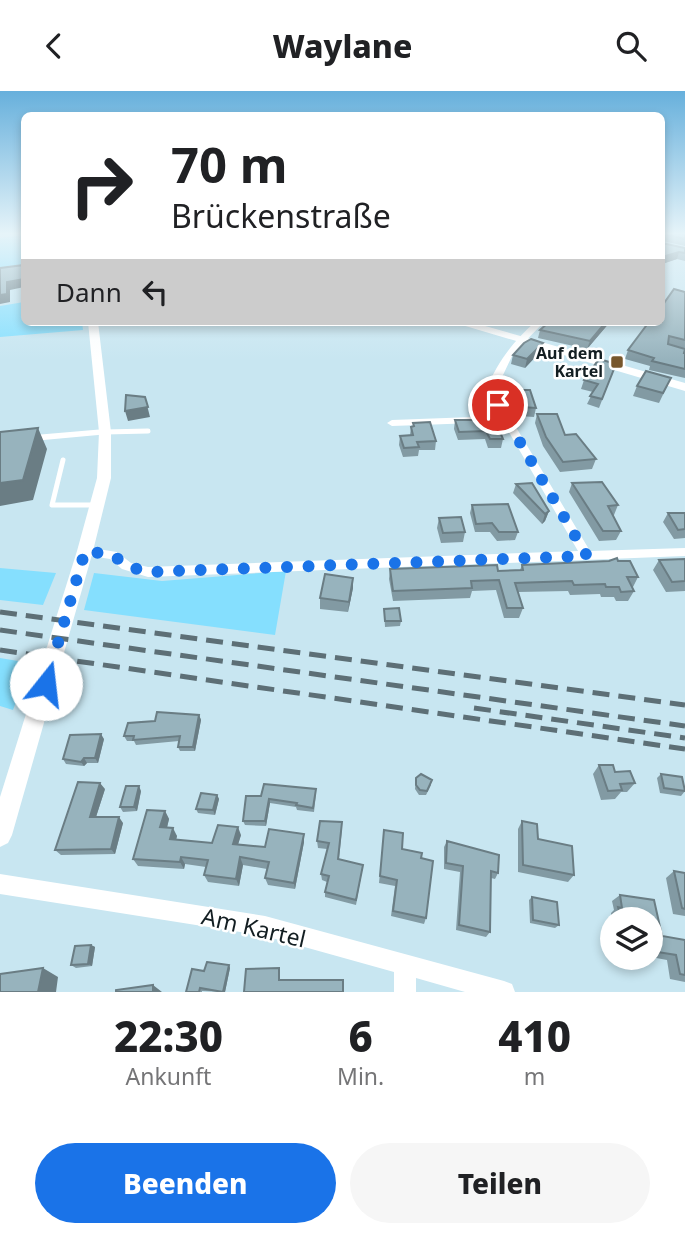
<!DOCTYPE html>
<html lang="de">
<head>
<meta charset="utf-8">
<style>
  :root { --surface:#fff; --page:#f6f6f6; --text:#202124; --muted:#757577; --accent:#1a73e8 }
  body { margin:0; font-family:"Noto Sans",sans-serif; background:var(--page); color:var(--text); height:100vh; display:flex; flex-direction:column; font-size:26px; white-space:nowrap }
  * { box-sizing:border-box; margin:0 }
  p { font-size:23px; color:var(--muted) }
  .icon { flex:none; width:38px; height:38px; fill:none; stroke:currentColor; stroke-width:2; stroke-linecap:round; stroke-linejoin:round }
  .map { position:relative; height:901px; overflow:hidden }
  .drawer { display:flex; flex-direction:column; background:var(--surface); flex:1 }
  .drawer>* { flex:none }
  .guide { position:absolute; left:21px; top:21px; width:644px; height:214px; border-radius:10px; box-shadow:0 4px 10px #0003; background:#fff; color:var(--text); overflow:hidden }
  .tools { position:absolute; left:600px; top:816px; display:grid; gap:14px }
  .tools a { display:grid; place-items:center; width:63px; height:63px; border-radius:50%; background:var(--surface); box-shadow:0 4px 10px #0003; font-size:35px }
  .pin { position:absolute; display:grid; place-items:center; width:60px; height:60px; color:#fff; margin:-30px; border:4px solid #fff; border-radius:50%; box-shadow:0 2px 7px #0007 }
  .me { position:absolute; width:77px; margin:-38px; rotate:16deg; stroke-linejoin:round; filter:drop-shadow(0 0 5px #0008) }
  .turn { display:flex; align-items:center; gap:24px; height:147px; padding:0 35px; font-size:32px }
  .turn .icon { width:91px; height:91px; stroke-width:2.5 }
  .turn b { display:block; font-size:49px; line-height:60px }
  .then { display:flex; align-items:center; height:66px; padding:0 35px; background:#0003; gap:14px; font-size:26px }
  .eta { display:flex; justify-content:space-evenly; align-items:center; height:119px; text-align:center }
  .eta b { font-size:42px; font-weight:800; line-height:49px }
  .cta { display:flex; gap:14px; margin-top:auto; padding:14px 35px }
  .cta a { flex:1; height:80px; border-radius:42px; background:var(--accent); color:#fff; font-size:28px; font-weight:800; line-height:80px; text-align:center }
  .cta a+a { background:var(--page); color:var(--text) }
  header { display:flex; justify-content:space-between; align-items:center; height:91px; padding:0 35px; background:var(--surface); font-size:32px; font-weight:800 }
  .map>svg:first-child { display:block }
</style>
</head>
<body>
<header><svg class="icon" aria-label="back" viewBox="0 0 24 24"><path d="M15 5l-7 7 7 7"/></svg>Waylane<svg class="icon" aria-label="search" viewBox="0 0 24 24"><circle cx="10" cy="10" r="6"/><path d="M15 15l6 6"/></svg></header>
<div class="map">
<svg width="685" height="901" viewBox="0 0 685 901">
  <rect width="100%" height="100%" fill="#c8e6f1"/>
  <path fill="#85dffe" d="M24 144V179L0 182V147Z
    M24 211V231H82L83 239 0 246V215Z
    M0 477 56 482 43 514 0 509Z
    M286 480 275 544 84 519 94 482 162 490Z
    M0 567 30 572 13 619 0 615Z"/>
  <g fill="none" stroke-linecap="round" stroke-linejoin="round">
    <path stroke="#fff" stroke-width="5" d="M105 341 148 340
      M63 369 52 414H96"/>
    <path fill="#fff" fill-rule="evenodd" d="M535 231H544L513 263 495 301 590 460 685 457V465L148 486 122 478 110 468 85 464 79 460 85 456 117 461 131 472 148 476 578 460 503 331 392 335 387 332 392 329 500 325 485 301C498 270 511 253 535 231Z
      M105 338 110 341 109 343 0 353V347Z
      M0 783 265 825 504 890 512 893 515 901H465L416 887V901H394V881L265 845 0 803Z"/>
    <path fill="#fff" fill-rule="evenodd" d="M88 231H98L111 341V387L93 460 12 744 8 752 0 756V706L77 460 97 387 99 341Z"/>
    <path fill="#fff" fill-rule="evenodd" d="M452 231H471L685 292V300Z"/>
    <path stroke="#5d6f76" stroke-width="5" stroke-dasharray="17 9" stroke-linecap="butt" d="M0 521 685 614
      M0 539 685 635
      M0 559 685 658
      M474 617 685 647"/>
  </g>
  <path fill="#829aa3" d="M662 143H685V155L663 150 662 152 685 157V170L677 168 662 173Z
    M685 201V287L649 279 650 275 625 268 628 259Z
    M549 231H610L587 258 538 247 540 239Z
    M541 260 525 277 511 273 513 264Z
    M616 273 599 317 587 313 593 301 581 298 584 289Z
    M671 287 659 312 633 305 637 295Z
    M513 299 536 317 534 326 519 325 511 308Z
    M537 323 596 368 592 378 560 381 543 355 535 332Z
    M455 329H495L503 348 501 357H488L485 348 458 349 454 338Z
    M413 332 436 350 435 359H419L418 365 403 366 399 354 400 345 410 344 411 336H413Z
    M572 392 618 414 614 424H613L621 440 616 449 599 450 569 401Z
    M516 393 549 420 545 430 542 433 513 402Z
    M472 414 518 441 515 449 497 450 490 441H475L470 422Z
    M668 422H685V447L674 448 663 431Z
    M439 427 465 441 463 451 441 452 437 437Z
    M685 468V500L666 501 653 479 659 469Z
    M618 470 638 486 633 496H631L634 500 628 510H616L614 506H601L600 503 570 504 568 500 518 501 523 517 519 527H504L496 499 472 500 470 507 393 510 389 488 390 478 498 480 520 479 522 474Z
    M353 497 348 521 320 518V507Z
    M384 518 401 530 400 535 385 536Z
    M199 624 201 629 195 660H180L178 656 179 650 136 654 134 650H127L124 645 155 630Z
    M104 648 98 672H87L84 675 66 673 63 668Z
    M599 674 615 681 635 692 627 701H621L615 708 601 709 593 683Z
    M661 683 685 700 681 705 660 702 657 687Z
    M416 687 431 694 426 704H419L415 698Z
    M105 698 96 726 123 732 115 763 61 764 55 759Z
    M141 700 137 720 123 721 120 716Z
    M316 703 314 721 297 719 296 716 270 712 266 735 245 734 243 730 261 705Z
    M217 704 219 708 215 724 198 722 196 718Z
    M165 720 169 728 167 737 177 745 176 749 212 752 241 744 238 753 265 756 304 743V751L295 798 268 794 265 787 267 778 243 774 239 795 208 791 204 784 206 776 185 773 184 778 138 775 133 768Z
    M522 730 574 784 568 791 518 781V738Z
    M342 738 339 768 362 780 356 814 325 806V801L327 791 322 789 321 783 327 758 318 757 317 750Z
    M384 739 402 758 421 767 426 827 424 833 391 825 395 795 379 792Z
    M447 750 498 782 495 788 491 787 490 841 486 846 456 839 460 781 444 778V756Z
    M674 780 685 782V825L673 823 666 787Z
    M620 804 654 809 662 845 685 849V891L670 888 667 869 651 866V828H612V831L611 822 614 819 612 810Z
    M532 806 559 834 555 837 530 832 529 809Z
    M91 854 95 856 92 875 76 877 71 874Z
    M230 877 225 901 202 900V901H186Z"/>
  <path fill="#6a7d84" d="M679 161 677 168 662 173V166Z
    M24 188V196L10 199V211L0 213V204L7 191Z
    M606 231H610L587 258 590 250Z
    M543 252 541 260 525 277 527 268Z
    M145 306 150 326 128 330 125 320Z
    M38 337 47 358 33 409 0 415V392Z
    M549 420 545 430 542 433 545 423Z
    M353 487V497L348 521 349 511Z
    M199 624 201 629 195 660 193 656Z
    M101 643 104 648 98 672 95 667Z
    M84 667 87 672 84 675 81 671Z
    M100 692 105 698 94 732 90 726Z
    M139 695 141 700 137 720 134 716Z
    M217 704 219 708 215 724 213 719Z
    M269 708 270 712 266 735 265 730Z
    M165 720 169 728 165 744 160 736Z
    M119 726 123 732 115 763 111 758Z
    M238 736 241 744 236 760 233 753Z
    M173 737 177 745 174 756 170 748Z
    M304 743V751L295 798 294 792Z
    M181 766 185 773 184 778 180 771Z
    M240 766 243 774 239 795 236 788Z
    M91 854 95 856 92 875 88 873Z
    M229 874 230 877 225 901H223Z
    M43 877 58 886 56 901H38Z
    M153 894 162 901H153Z"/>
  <path fill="#97b3bd" stroke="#6a7d84" stroke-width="2" d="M662 143H685V148L665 143 662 152 685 157V162L679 161 662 166Z
    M24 174V188L7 191V203L0 204V177Z
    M674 198 685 201V249L669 245 668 253 685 258 684 262H685V278L652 270 654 267 628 259 649 231H662V215Z
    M549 231H606L590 250 540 239Z
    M531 248 543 252 527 268 513 264 524 252Z
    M599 268 616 273 602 308 590 305 598 293 584 289Z
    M646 280 671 287 663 302 637 295Z
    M513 299H530L536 317 521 316Z
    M126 304 145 306 148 316 125 320Z
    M537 323H557L565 344 576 343 596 368 563 371 546 346Z
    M455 329H495L503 348H490L486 340 459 341Z
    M430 331 436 350 417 351 419 356 404 357 400 345 413 344 411 336 414 335 413 332Z
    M38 337 23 389 0 392V341Z
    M602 391 618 414 608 415 621 440H603L572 392Z
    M532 392 549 420 545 423 516 393Z
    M508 413 518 441H499L492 432 476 433 472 414Z
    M668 422H685V438L678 439Z
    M461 426 465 441 443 442 439 427Z
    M617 467 618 470H630L638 486H627L634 500 621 501 619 496H606L605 493 574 494 572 490 515 492 523 517H507L499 489 471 490 472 497 393 500 390 478 497 474 498 480 523 479 522 474 609 470Z
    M685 468V490L672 491 659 469Z
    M325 483 353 487 349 511 320 507Z
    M399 517 401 530H385L384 518Z
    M157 621 199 624 193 656H178L180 645 133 649 134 645H124L128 632 155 630Z
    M101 643 95 667H84L81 671 63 668 70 644Z
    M599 674H613L615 681 630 680 635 692 620 693 622 699 608 700Z
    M421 683 432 689 427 700 420 699 416 694V687Z
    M661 683 682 686 685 700 664 697Z
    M78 691 100 692 90 726H119L111 758 55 759Z
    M264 693 316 698 313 717 296 714 297 712 269 708 265 730H243L246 705H261Z
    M126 695H139L134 716H120Z
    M201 702 217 704 213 719 196 718Z
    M147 719 165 720 160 736 173 737 170 748 212 752 218 734 238 736 233 753 265 756 269 738 304 743 294 792 265 787 269 771 240 766 236 788 204 784 208 769 181 766 180 771 133 768Z
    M320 730 342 731 338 768 363 774 356 809 325 801 329 785 321 783 329 752 317 750Z
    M522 730 537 733 538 748 572 755 574 784 523 774Z
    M384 739 403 742 402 758 422 762 421 767 433 770 426 827 393 820 397 789 380 785Z
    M447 750 499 764 498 782 491 780 490 841 459 834 463 775 446 772Z
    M674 780 685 782V818L682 817Z
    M620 804 654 809 662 845 685 849V884L680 883 676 864 651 860V828H621L618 816 622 817Z
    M532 806 557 811 559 834 533 829Z
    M91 854 88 873 71 874 75 855Z
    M207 871 229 874 223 901 200 897 199 901H186L192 878 204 880Z
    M43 877 38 901H0V883Z
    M279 877V889H343V901H244L246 878Z
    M153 894V901H116V899Z"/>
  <linearGradient id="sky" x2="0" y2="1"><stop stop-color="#67b0dc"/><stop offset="0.53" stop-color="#e6f4f9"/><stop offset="1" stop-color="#e6f4f9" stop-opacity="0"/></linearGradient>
  <rect width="685" height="269" fill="url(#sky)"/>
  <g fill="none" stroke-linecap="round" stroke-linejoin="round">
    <path stroke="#1a73e8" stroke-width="12" stroke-dasharray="0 21.6" d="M46 593 85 460 113 464 127 475 148 481 587 465 498 314"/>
  </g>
  <rect fill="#77572d" stroke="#fff" stroke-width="2.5" x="610" y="264" width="14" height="14" rx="3.5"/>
  <g text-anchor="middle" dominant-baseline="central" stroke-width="5" stroke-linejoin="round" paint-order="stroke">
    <g font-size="16" font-weight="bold" fill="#131e22" stroke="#fff" text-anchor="end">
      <text x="603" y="262">Auf dem<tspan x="603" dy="18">Kartel</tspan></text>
    </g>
    <g font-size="23" fill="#131e22" stroke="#fff">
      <text transform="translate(254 836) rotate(13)">Am Kartel</text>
    </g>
  </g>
</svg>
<div class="tools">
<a><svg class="icon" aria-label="layers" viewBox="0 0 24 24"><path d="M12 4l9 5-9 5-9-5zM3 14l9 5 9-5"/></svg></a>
</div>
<div class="pin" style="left:498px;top:314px;background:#d93025"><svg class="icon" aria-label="arrive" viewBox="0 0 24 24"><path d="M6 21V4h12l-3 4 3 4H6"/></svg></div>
<svg class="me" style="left:46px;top:593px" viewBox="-20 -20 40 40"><circle r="19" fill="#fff"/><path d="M0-13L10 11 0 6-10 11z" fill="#1a73e8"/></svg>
<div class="guide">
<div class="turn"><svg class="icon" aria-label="right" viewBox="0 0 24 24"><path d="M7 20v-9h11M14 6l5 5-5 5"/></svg><div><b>70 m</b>Brückenstraße</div></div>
<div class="then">Dann<svg class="icon" aria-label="left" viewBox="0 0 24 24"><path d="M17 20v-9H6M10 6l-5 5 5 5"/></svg></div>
</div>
</div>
<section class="drawer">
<div class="eta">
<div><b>22:30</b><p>Ankunft</p></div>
<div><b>6</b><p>Min.</p></div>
<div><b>410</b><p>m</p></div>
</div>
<div class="cta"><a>Beenden</a><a>Teilen</a></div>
</section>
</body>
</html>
